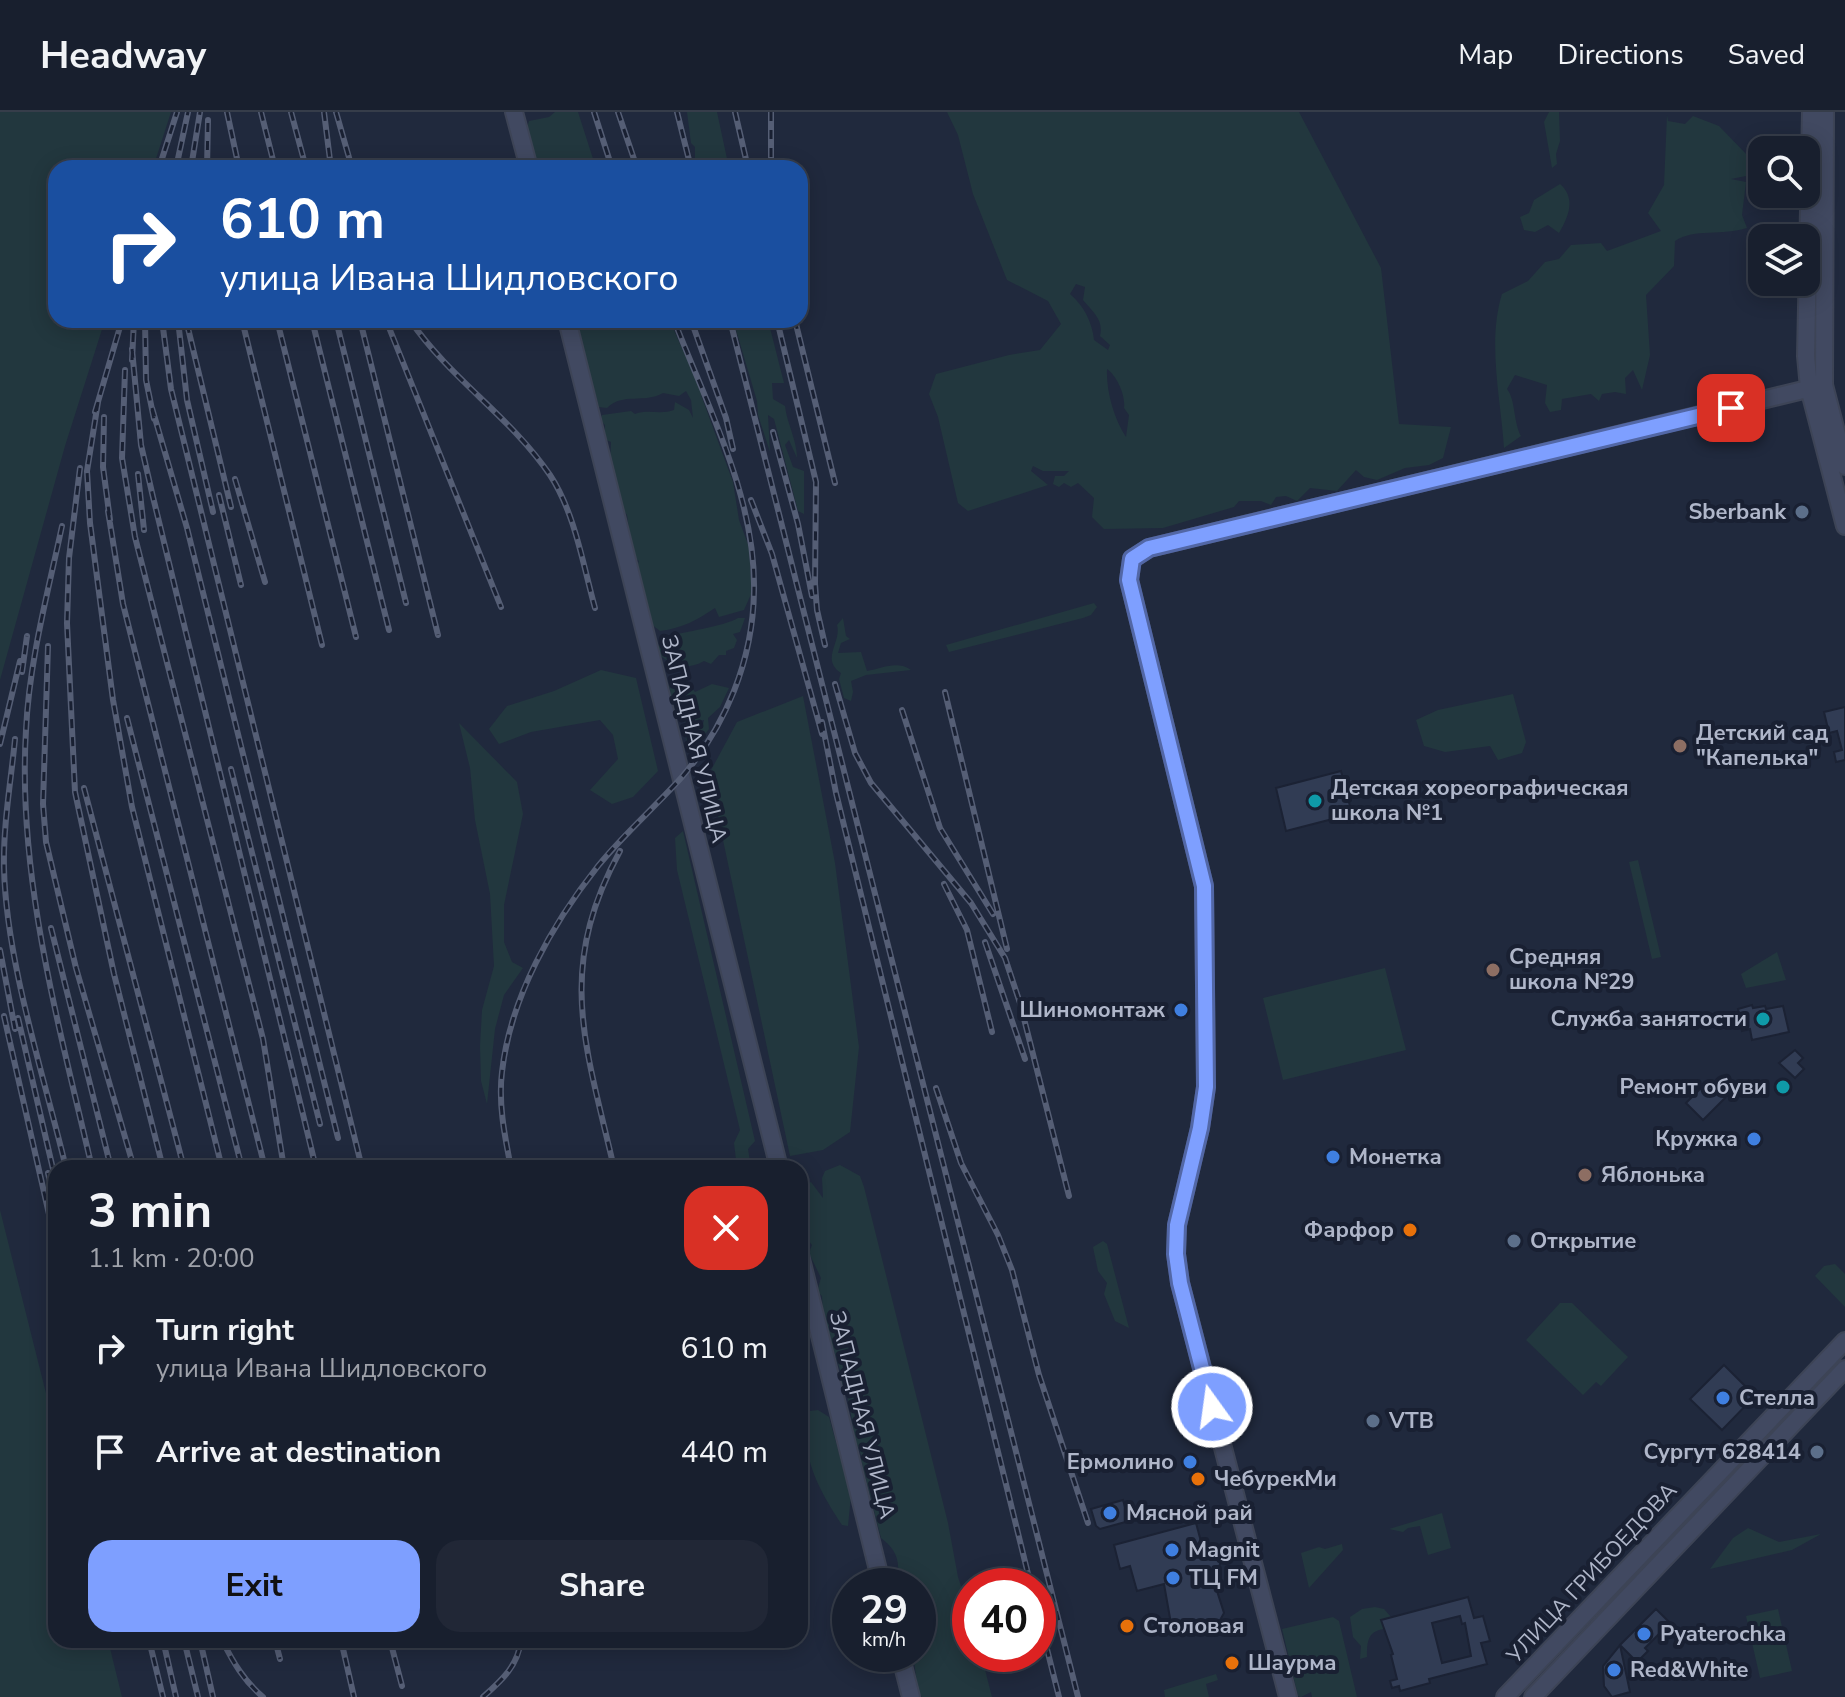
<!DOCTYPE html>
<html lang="en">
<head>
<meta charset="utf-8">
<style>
  :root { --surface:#181f2e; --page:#212736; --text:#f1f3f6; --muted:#9fa2aa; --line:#363d4a; --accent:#7e9fff }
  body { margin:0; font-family:"Nunito Sans",sans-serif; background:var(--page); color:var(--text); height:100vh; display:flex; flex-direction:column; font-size:30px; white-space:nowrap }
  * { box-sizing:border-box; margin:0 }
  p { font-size:26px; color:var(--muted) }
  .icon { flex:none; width:44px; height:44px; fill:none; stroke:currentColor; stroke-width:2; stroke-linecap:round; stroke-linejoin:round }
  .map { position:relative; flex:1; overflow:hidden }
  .drawer { position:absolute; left:48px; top:1048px; width:760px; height:488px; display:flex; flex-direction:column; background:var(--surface); border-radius:24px; box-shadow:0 4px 20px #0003,0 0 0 2px var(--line) }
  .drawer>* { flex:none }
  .top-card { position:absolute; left:48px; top:48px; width:760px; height:168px; border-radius:24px; box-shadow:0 4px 20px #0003,0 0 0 2px var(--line); background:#1a4fa0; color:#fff; overflow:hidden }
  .controls { position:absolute; left:1748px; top:24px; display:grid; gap:16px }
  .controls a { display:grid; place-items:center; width:72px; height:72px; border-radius:16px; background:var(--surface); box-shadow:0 4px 20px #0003,0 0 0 2px var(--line); font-size:40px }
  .speed { position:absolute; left:832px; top:1456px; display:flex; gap:16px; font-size:40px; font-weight:700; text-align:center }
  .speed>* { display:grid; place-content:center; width:104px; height:104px; border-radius:50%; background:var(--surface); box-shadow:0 4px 20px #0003,0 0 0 2px var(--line); line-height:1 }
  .speed small { font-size:20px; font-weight:400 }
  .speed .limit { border:12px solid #d22; background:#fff; color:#111 }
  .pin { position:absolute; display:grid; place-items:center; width:68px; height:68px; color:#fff; margin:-34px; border-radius:16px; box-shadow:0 4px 12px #0006 }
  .me { position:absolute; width:88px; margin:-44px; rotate:346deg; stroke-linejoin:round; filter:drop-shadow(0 0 6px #0008) }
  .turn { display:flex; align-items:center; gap:28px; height:168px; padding:0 40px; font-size:36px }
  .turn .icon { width:104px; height:104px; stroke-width:2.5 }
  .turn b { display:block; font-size:56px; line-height:68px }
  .round { display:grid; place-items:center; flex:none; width:84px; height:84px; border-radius:24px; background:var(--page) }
  .summary { display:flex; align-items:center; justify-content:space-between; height:136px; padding:0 40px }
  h1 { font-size:48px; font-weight:700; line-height:60px }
  .button { display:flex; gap:16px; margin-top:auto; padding:16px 40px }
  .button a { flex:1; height:92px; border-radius:24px; background:var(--accent); color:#111; font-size:32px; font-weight:700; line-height:92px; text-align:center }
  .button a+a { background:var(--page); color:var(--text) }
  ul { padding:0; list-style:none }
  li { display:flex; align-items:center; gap:24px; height:104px; padding:0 40px }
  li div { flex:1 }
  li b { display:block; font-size:30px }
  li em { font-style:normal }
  header { display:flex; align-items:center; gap:48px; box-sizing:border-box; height:112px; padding:0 40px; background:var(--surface); border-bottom:2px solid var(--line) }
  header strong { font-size:38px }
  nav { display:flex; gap:44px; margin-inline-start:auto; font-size:28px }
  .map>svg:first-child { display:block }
</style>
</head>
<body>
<header>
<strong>Headway</strong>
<nav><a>Map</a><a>Directions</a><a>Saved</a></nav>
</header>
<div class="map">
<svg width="1845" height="1585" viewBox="0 0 1845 1585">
  <rect width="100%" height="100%" fill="#20293d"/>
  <path fill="#22373e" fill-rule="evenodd" d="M0 0H171L153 56H56V208H105L65 334 0 568Z
    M555 0H578L596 56H535L526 19 529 9 549 5Z
    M687 0H717L729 56H699L695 46V35L691 31Z
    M947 0H1299L1381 156 1399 312 1451 315 1443 346 1429 353 1405 356 1377 368 1364 365 1356 358 1337 379 1310 376 1297 389 1286 384 1276 385 1271 393 1261 389H1239L1234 395 1163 416 1104 417 1092 405 1094 386 1078 371 1071 375 1064 371 1059 375 1053 372 1055 364H1064L1069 359H1043L1033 354 1031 359 1048 373 968 399 958 391 938 305 929 282 936 262 1009 243 1040 238 1061 212 1048 189 1007 168 973 82 958 23ZM1076 172 1085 175 1083 188C1093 200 1104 208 1100 224L1110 233 1108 238 1094 228C1092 210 1084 194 1070 182ZM1107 257C1117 264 1126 284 1124 296L1129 303 1126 325C1114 307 1106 279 1107 257Z
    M1549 0H1559L1560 29 1556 42 1557 52 1552 56 1544 10Z
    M1667 3 1668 9 1685 12 1693 4 1719 14 1747 43 1746 64 1731 67 1746 70 1742 103 1747 116C1723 124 1694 116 1675 129L1674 154 1646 183 1650 243 1642 278 1633 258 1625 266 1626 282 1615 280 1602 282 1599 289 1591 282 1562 287 1561 298 1550 300 1545 291 1547 273 1515 263 1507 277C1516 289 1513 309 1521 324L1504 336C1501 288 1487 230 1502 182L1528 169 1545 150 1559 147 1571 133 1601 131 1607 139 1661 119 1648 101 1664 73Z
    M1560 72C1576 86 1569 104 1559 121L1548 113 1535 120 1524 118 1520 105 1529 101 1534 88Z
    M575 208H670C680 234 692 257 705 282L701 283 733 370 739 408 749 435 752 480 744 498 719 505 715 496C697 508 683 516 660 519L651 512V504L637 454 639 449 633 445 627 403 621 395 610 354 611 330 604 327 605 313 600 308 602 303 631 299 635 302C648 297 661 303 674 298L675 290 689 298 693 306 691 288 686 279 679 284 663 281C644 292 623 280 607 296L599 295Z
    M733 208H768L784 271H772L773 287 785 294C787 312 797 328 797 346L789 328 785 333 793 355 804 359V402L798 399 774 307 768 303 770 340 758 303 757 289Z
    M1094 491 1097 495 1091 503 1083 506 949 540 946 533Z
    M738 506H745L740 520 733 522 737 528 734 536 726 539V543H719L711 552 704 549C686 559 673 554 658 542L659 531 665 525C683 520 725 514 738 506Z
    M843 506 846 524 850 527 841 531 838 541 861 540 867 559C882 556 898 548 911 558L866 563 851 569 853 580 851 589 844 586 839 567 841 561C820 547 842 530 837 513Z
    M601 558 636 566 658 659 633 685 612 692 590 678 618 647 613 623 600 608 531 620 499 632 489 617 507 594 554 579Z
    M676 566H684L695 580 712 572 729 576 720 595 708 606 709 617 694 637 687 635 684 615 702 616 704 608 692 611 680 609 675 602 677 591H672L669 571Z
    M1513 582 1526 630 1522 641 1498 648 1490 634 1445 640 1424 634 1416 608 1438 598Z
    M803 584 835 751 859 935 850 1020 823 1038 790 1044 709 662 737 610Z
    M459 611 517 670 523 702 504 793V830L512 850 523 856 504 883 495 917 487 992 481 969 480 934 482 898 494 854 490 782 475 708 470 656Z
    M683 719 755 1029 748 1037 751 1056H737L734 1031 740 1018 677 758 675 726Z
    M1638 748 1661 845 1652 847 1629 750Z
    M1777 840 1786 868 1746 876 1741 862Z
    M1385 856 1406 938 1283 968 1263 886Z
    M840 1053 860 1064 864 1075 948 1411 958 1465 970 1501V1542H981L992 1585H922L918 1581 914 1548 910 1542H918V1513L924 1525 928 1520 918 1503V1474H892C889 1469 888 1464 891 1458H898C899 1444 892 1434 881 1426L861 1348C862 1338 855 1332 854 1322 852 1306 849 1290 845 1274L839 1270 842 1264 823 1205 822 1184 817 1179 821 1166 809 1141 812 1133 806 1126 805 1111 800 1103V1075L811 1070 823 1086 822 1066 825 1059Z
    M0 1098 56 1321V1528H108L122 1585H0Z
    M1103 1129 1107 1132 1129 1216 1115 1209 1104 1182 1107 1171 1098 1159 1093 1135Z
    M1835 1152 1845 1162V1195L1815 1164 1824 1154Z
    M1560 1191H1572L1628 1245 1601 1274 1596 1270 1583 1283 1526 1228Z
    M818 1298 829 1305 851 1384 848 1414 842 1413C820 1380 797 1340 810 1299Z
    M1442 1401 1451 1436 1428 1443 1420 1414 1408 1416 1403 1420 1389 1417Z
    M1748 1416 1779 1430 1821 1422 1792 1438 1710 1457 1733 1426Z
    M1342 1432 1343 1438 1309 1476 1301 1441 1319 1435 1325 1437Z
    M1375 1495 1384 1497 1391 1505 1382 1508 1384 1517C1367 1519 1367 1531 1367 1545L1360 1547 1361 1534 1353 1525 1350 1505 1362 1497Z
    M1778 1497 1792 1559 1760 1566 1746 1504Z
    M1333 1505 1339 1509 1357 1585H1312L1311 1580 1301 1585 1298 1584 1282 1517Z
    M1216 1562 1218 1568 1206 1572 1209 1585H1165L1164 1578Z"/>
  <path fill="#313c54" stroke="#1b2234" stroke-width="2" fill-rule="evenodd" d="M1845 595V648L1836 650 1834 640 1842 638 1837 619 1829 621 1824 600Z
    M1341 659 1352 702 1286 719 1276 676Z
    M1752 893 1753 896 1765 894 1766 897 1783 894 1789 920 1752 928 1750 917 1742 919 1738 897Z
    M1795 938 1803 946 1798 951 1804 957 1795 966 1779 951Z
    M1708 969 1725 986 1703 1008 1686 991Z
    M1724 1253 1755 1284 1722 1318 1690 1287Z
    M1123 1388 1129 1409 1100 1417 1096 1414 1091 1397Z
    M1196 1411 1203 1437 1211 1434 1219 1439 1222 1447 1218 1457 1211 1460 1224 1501 1219 1510 1173 1523 1164 1472 1137 1479 1130 1454 1120 1457 1114 1433Z
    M1468 1485 1474 1506 1483 1504 1490 1529 1481 1531 1487 1552 1429 1567 1430 1571 1400 1579 1399 1574 1392 1576 1390 1569 1397 1567 1391 1543 1393 1542 1381 1508ZM1460 1504 1462 1512 1465 1511 1471 1544 1442 1551 1432 1511Z
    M1656 1497 1673 1514 1663 1524 1660 1521 1645 1536 1648 1539 1637 1550 1620 1533Z
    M1620 1533 1630 1580 1612 1585 1604 1574 1603 1554Z"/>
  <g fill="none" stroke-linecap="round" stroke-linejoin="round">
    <defs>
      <path id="secondary" d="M514 0 529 56
        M1811 0 1806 244 1809 276 1845 414
        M1825 0 1824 273 1845 354
        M567 208 779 1056
        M800 1143 882 1474
        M900 1542 911 1585
        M1288 1585 1180 1171 1176 1142 1177 1113 1200 1016 1206 975 1204 774 1129 468 1132 447 1149 436 1824 273
        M1505 1585 1845 1229
        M1533 1585 1845 1257"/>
    </defs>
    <use href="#secondary" stroke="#3d4456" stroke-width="20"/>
    <use href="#secondary" stroke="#414961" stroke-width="16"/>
    <defs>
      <path id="rail" d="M227 0 239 56
        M261 0 275 56
        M291 0 306 56
        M324 0 331 56
        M336 0 352 56
        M594 0 612 56
        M618 0 637 56
        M677 0 691 56
        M735 0 748 56
        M771 0V56
        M159 56 177 0
        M176 56 188 0
        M191 56 200 0
        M207 56 208 8
        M145 208 146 268 154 307
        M162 208 171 277 362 1056
        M178 208 187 288 213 400
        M242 208 322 533
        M277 208 356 525
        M312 208 389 518
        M336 208 406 491
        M360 208 438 523
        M386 208 501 495
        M410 208C450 267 510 304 550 363 575 401 583 453 595 496
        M691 208 726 306 733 337
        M730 208 1078 1585
        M777 208 816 370 815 472 817 498 825 533
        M795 208 835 371
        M187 212 231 395
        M132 237 141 333 153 385 316 1056
        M132 248 134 208
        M125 258 122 346 135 425 263 927 284 1056
        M98 290 87 359 90 411 113 588 132 695 222 1056
        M152 296 187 416 338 1026
        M95 300 122 208
        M104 305 103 355 110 408
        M773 320 798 412 812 484
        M80 356 69 446 67 511 75 680 114 862 163 1056
        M138 362 144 418
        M235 367 265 470
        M219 383 241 473
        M751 388 772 442 822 622
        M108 399 123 492 265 1056
        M62 414C48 480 29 550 26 618 17 765 59 913 92 1056
        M48 534 43 692 46 730 76 856 134 1056
        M22 560 27 524
        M835 572 855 641 871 671 971 791 1005 846 1020 891 1069 1084
        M945 580 1007 837
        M902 598 940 716 993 802
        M127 606 242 1056
        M822 610 836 681 1031 1474
        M15 627C11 669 3 713 4 756 6 849 44 964 66 1056
        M0 632 20 549
        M231 657 320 1012
        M84 676 184 1056
        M944 772 967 818 992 920
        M51 816 111 1056
        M985 830 1025 947
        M0 838 15 917
        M4 904 56 1133
        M18 906 56 1070
        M936 976 961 1051 998 1123 1012 1158 1039 1263 1088 1411
        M511 1056C505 1025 498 992 502 960 510 886 552 812 598 754 623 723 654 696 681 666 726 614 753 548 754 479 756 385 707 294 674 208
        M614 1056C586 934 555 858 620 739
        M48 1061 56 1096
        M1038 1501 1059 1585
        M149 1528 163 1585
        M163 1528 176 1585
        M184 1528 198 1585
        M200 1528 213 1585
        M222 1528C233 1550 244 1569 263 1585
        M275 1528 280 1547
        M341 1528 354 1585
        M390 1528 402 1574
        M483 1585C502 1568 518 1554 521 1528"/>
    </defs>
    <use href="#rail" stroke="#555e75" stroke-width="6"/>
    <use href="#rail" stroke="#192032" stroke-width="3" stroke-dasharray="9" stroke-linecap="butt"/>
  </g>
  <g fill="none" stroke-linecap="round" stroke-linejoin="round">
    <defs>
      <path id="route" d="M1212 1295 1180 1171 1176 1142 1177 1113 1200 1016 1206 975 1204 774 1129 468 1132 447 1149 436 1731 296"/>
    </defs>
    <use href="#route" stroke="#5267a6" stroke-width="20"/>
    <use href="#route" stroke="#7e9fff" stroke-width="14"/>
  </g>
  <g fill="#5c6f8a" stroke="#192032" stroke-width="3">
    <circle cx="1802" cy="400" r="8"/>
    <circle cx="1514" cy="1129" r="8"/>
    <circle cx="1373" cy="1309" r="8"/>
    <circle cx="1817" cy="1340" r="8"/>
  </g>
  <g fill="#8d6e63" stroke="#192032" stroke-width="3">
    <circle cx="1680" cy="634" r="8"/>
    <circle cx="1493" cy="858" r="8"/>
    <circle cx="1585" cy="1063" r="8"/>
  </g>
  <g fill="#0f9aa8" stroke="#192032" stroke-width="3">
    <circle cx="1315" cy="689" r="8"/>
    <circle cx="1763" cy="907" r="8"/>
    <circle cx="1783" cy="975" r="8"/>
  </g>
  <g fill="#3f7fe0" stroke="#192032" stroke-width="3">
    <circle cx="1181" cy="898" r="8"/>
    <circle cx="1754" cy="1027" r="8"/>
    <circle cx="1333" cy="1045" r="8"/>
    <circle cx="1723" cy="1286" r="8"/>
    <circle cx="1190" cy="1350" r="8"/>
    <circle cx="1110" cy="1401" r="8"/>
    <circle cx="1172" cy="1438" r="8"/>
    <circle cx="1173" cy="1466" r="8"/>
    <circle cx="1644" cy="1522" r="8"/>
    <circle cx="1614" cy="1558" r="8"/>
  </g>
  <g fill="#e8710a" stroke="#192032" stroke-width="3">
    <circle cx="1410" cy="1118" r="8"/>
    <circle cx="1198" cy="1367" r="8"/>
    <circle cx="1127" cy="1514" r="8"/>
    <circle cx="1232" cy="1551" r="8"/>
  </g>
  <g text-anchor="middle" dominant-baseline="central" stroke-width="8" stroke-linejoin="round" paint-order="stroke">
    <g font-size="22" font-weight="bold" fill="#afb6c9" stroke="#192032" text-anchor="start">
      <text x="1786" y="400" text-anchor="end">Sberbank</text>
      <text x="1696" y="621">Детский сад<tspan x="1696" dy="25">"Капелька"</tspan></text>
      <text x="1331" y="676">Детская хореографическая<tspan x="1331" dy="25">школа №1</tspan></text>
      <text x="1509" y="845">Средняя<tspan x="1509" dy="25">школа №29</tspan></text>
      <text x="1165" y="898" text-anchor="end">Шиномонтаж</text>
      <text x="1747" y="907" text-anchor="end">Служба занятости</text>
      <text x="1767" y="975" text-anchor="end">Ремонт обуви</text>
      <text x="1738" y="1027" text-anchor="end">Кружка</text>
      <text x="1349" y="1045">Монетка</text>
      <text x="1601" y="1063">Яблонька</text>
      <text x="1394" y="1118" text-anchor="end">Фарфор</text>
      <text x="1530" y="1129">Открытие</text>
      <text x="1739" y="1286">Стелла</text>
      <text x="1389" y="1309">VTB</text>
      <text x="1801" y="1340" text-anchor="end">Сургут 628414</text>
      <text x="1174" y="1350" text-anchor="end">Ермолино</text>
      <text x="1214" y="1367">ЧебурекМи</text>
      <text x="1126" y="1401">Мясной рай</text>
      <text x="1188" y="1438">Magnit</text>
      <text x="1189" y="1466">ТЦ FM</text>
      <text x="1143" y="1514">Столовая</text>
      <text x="1660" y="1522">Pyaterochka</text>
      <text x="1248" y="1551">Шаурма</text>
      <text x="1630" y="1558">Red&amp;White</text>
    </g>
    <g font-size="22" fill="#afb6c9" stroke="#192032">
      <text transform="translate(694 627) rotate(76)">ЗАПАДНАЯ УЛИЦА</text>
      <text transform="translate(862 1303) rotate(76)">ЗАПАДНАЯ УЛИЦА</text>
      <text transform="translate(1592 1461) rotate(-47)">УЛИЦА ГРИБОЕДОВА</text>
    </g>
  </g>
</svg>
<div class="controls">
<a><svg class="icon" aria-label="search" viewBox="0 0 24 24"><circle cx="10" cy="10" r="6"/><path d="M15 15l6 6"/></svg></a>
<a><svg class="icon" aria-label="layers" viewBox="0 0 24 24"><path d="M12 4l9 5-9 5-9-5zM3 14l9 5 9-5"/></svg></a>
</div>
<div class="speed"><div>29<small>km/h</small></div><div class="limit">40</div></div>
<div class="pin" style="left:1731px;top:296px;background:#d93025"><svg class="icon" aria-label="arrive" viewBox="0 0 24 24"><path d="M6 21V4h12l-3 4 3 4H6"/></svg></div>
<svg class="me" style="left:1212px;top:1295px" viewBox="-20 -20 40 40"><circle r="17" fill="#7e9fff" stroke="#fff" stroke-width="3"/><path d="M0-11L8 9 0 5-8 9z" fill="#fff"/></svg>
<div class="top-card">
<div class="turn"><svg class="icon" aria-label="right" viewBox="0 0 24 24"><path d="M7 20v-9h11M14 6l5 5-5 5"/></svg><div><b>610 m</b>улица Ивана Шидловского</div></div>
</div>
<section class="drawer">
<div class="summary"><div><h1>3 min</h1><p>1.1 km · 20:00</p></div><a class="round" style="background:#d93025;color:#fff"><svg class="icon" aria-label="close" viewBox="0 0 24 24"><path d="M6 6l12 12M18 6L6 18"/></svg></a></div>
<ul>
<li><svg class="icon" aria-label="right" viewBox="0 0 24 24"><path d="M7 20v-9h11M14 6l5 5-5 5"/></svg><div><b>Turn right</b><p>улица Ивана Шидловского</p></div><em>610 m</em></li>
<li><svg class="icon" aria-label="arrive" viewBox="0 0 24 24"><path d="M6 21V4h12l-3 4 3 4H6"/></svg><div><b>Arrive at destination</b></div><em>440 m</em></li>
</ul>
<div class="button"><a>Exit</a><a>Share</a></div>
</section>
</div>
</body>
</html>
